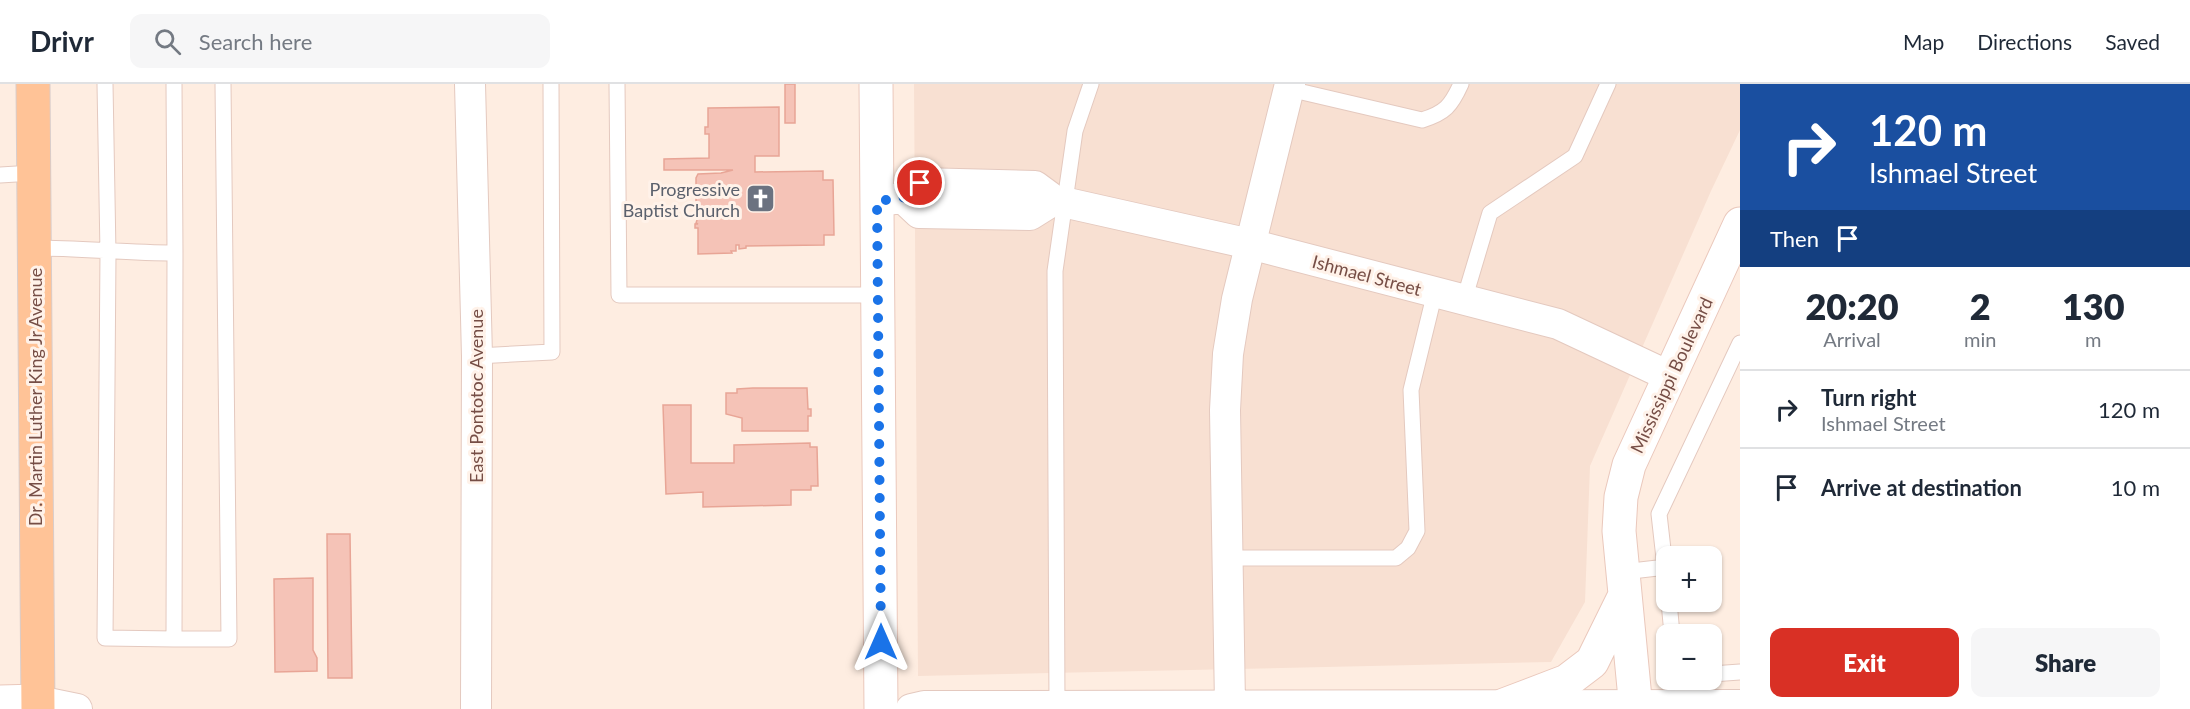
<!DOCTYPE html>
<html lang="en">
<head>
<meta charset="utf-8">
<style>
  :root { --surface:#fff; --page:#f6f6f7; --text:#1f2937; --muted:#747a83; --line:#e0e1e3; --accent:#d93025 }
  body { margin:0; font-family:Lato,sans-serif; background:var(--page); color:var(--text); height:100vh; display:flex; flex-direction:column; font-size:22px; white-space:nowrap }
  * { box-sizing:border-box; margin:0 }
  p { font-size:20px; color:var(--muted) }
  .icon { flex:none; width:33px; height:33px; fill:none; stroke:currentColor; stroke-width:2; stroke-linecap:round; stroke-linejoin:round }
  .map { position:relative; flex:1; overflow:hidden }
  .side { display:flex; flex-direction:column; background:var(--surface); width:450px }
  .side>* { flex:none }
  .hud { background:#1a4fa0; color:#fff; overflow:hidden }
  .tools { position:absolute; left:1656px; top:462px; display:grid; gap:12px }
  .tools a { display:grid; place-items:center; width:66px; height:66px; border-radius:12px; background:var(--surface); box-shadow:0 2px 4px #0004; font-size:30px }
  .pin { position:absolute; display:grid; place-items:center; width:51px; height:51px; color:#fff; margin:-26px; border:3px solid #fff; border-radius:50%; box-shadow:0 2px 6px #0007 }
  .me { position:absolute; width:66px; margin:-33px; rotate:0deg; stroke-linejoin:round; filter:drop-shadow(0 0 4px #0008) }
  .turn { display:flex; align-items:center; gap:21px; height:126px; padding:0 30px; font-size:27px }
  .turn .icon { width:78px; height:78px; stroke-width:2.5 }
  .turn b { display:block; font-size:42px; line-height:51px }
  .then { display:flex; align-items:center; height:57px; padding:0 30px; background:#0003; gap:12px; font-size:22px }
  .eta { display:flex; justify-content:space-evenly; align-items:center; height:102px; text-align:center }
  .eta b { font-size:36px; font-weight:800; line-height:42px }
  .action { display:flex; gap:12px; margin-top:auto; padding:12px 30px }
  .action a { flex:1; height:69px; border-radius:12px; background:var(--accent); color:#fff; font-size:24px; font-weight:800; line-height:69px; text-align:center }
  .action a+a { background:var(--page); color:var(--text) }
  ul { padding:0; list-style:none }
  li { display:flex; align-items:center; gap:18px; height:78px; padding:0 30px; border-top:2px solid var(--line) }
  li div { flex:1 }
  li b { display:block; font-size:22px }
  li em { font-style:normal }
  header { display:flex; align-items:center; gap:36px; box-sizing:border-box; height:84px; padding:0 30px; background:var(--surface); border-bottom:2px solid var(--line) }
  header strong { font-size:28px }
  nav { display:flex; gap:33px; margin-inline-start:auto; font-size:21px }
  .search { width:420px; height:54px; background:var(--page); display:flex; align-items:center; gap:15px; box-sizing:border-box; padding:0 21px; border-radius:12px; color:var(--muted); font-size:22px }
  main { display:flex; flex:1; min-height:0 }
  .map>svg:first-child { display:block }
</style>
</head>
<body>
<header>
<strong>Drivr</strong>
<div class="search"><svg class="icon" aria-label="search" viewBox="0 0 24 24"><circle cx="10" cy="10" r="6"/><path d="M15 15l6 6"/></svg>Search here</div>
<nav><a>Map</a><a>Directions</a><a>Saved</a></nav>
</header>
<main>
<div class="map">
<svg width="1740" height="625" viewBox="0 0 1740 625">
  <rect width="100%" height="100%" fill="#feede1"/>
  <path fill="#f8e0d2" d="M914 0H1740V46L1711 107 1590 382 1585 518 1551 578 918 592Z"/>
  <path fill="#f5c3b7" stroke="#e8a596" stroke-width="1.5" d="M785 0H795V39H785Z
    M779 23V72H755V88L823 87V96H833L834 151H824V161L746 162V164L739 165V161H736V167H731L732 169 698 170V144H695V140H698L696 139 698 133H696V94L698 90 721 89 733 86H664V75L709 74V50H705V43H708V24Z
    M753 304H807L808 325H811V332H808V347H742V334L726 330V309H737V305Z
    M663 321H691V379H734V361L810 359V363H817L818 402H811V406H791V421L703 423V408L666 410Z
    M327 450H350L352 594H328Z
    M313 494V566L317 574V587L275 588 274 495Z"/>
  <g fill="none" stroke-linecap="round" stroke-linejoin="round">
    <defs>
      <path id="lane" d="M174 0 175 169
        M617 0 619 211H878
        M1289 5 1422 36C1445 29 1451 22 1461 0
        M0 91 33 89
        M34 164C81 164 128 169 175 169L174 555 105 554 108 169 105 0
        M1464 216 1490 129 1575 72 1608 0
        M477 272 552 268 551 0
        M1227 474H1396L1408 464 1417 447 1411 306 1435 208
        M1623 488 1666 483
        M1666 492 1659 430 1740 259
        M1669 518 1672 550
        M174 555H229L223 0
        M1712 590 1740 588
        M1057 621 1055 187 1075 47 1091 0"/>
      <path id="street" d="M470 0 477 272 476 625
        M903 114 919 129 1030 131 1054 116
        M877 117 903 114 920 99 1035 102 1054 116 1250 160 1558 240 1671 293
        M38 617 77 625
        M1230 620 1225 326 1228 270 1237 215 1290 0
        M911 625 924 622 1740 621"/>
      <path id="secondary" d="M876 0 881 625
        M0 618 38 617
        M1504 621 1567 597 1592 578 1625 511
        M1636 625 1619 447 1621 413 1629 381 1740 140"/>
      <path id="primary" d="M33 0 38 625"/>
    </defs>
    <use href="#lane" stroke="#e4c9bf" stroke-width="17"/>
    <use href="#street" stroke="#e4c9bf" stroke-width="32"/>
    <use href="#secondary" stroke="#eac8bc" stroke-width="35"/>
    <use href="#primary" stroke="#d9cdcb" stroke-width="35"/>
    <use href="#lane" stroke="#fff" stroke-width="15"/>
    <use href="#street" stroke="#fff" stroke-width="30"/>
    <use href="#secondary" stroke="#fff" stroke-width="33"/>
    <use href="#primary" stroke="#ffc397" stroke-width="33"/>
  </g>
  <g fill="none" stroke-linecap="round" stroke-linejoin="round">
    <path stroke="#1a73e8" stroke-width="10" stroke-dasharray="0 18" d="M881 558 877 117 903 114 920 99"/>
  </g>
  <defs>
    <symbol id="church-square" viewBox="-11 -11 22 22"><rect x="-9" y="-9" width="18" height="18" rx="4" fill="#6b7280" stroke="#fff2e9"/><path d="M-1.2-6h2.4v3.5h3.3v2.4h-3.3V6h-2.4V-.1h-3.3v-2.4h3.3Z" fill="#fff"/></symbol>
  </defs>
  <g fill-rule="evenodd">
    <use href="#church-square" x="744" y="98" width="33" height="33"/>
  </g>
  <g text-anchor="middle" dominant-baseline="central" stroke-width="6" stroke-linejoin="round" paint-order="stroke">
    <g font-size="18" fill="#5b616d" stroke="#fff2e9" text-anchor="end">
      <text x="740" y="105">Progressive<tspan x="740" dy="21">Baptist Church</tspan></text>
    </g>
    <g font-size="18" fill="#764e46" stroke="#fff2e9">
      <text transform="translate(1367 191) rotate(15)">Ishmael Street</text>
      <text transform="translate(1671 291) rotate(-65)">Mississippi Boulevard</text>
      <text transform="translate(476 312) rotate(-90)">East Pontotoc Avenue</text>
      <text transform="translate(35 313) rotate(-90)">Dr. Martin Luther King Jr Avenue</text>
    </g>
  </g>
</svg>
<div class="tools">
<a>+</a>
<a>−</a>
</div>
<div class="pin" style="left:920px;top:99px;background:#d93025"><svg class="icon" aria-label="arrive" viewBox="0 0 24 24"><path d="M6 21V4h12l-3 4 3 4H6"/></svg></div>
<svg class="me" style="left:881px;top:558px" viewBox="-20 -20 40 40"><path d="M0-17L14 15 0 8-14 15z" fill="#1a73e8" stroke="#fff" stroke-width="4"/></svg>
</div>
<section class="side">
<div class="hud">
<div class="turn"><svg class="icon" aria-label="right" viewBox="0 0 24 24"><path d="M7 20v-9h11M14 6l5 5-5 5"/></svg><div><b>120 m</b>Ishmael Street</div></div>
<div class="then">Then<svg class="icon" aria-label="arrive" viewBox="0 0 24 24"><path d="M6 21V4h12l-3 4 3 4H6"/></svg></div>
</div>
<div class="eta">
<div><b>20:20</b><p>Arrival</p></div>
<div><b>2</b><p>min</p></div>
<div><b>130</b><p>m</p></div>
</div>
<ul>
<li><svg class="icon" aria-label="right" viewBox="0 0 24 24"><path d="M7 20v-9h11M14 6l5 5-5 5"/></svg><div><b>Turn right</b><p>Ishmael Street</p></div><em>120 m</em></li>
<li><svg class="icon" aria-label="arrive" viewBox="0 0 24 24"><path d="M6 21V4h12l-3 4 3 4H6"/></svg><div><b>Arrive at destination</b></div><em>10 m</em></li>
</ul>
<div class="action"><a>Exit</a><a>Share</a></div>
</section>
</main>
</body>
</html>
